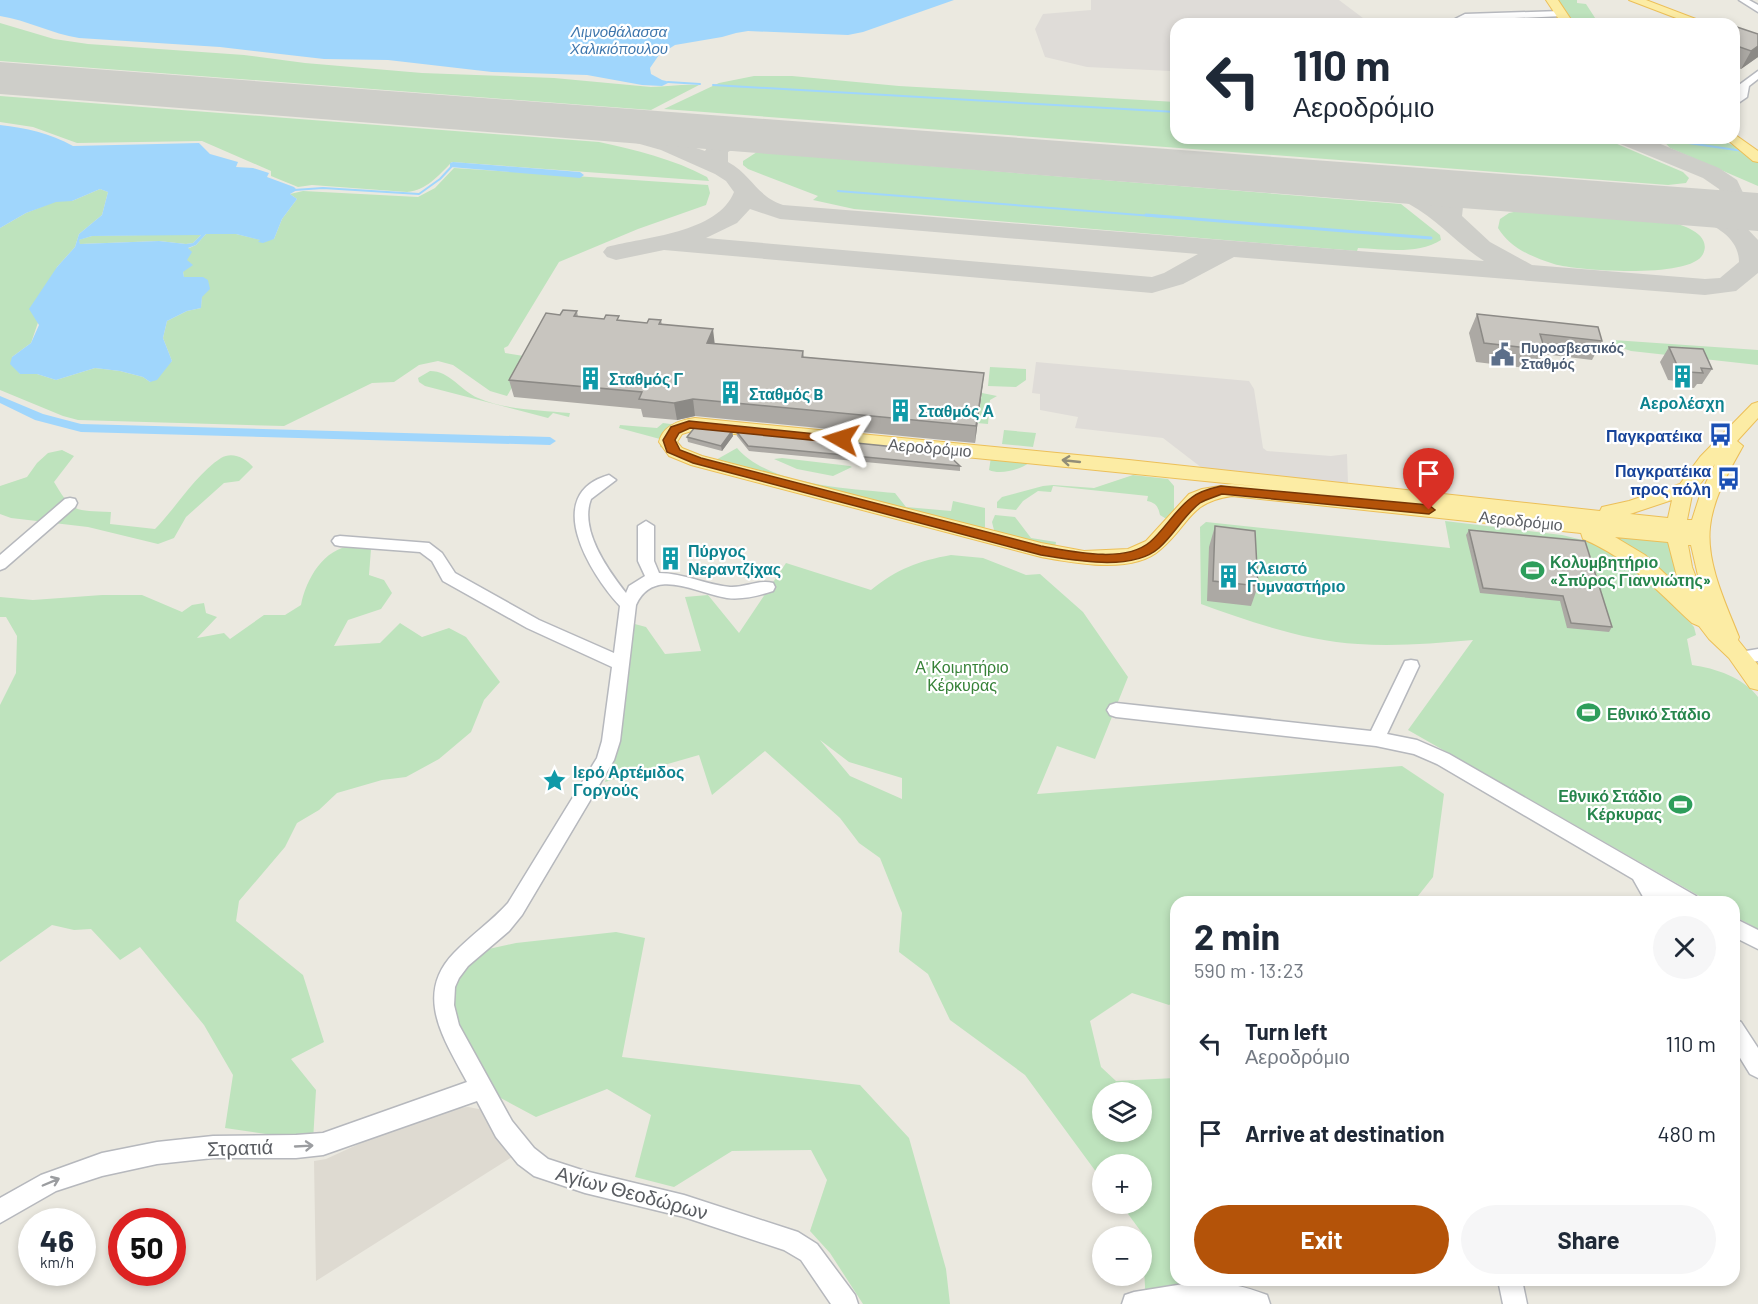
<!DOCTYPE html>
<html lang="en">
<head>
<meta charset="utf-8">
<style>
  :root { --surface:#fff; --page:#f6f6f7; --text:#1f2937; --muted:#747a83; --accent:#b45309 }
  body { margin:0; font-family:Barlow,sans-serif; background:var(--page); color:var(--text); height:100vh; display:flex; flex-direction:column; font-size:22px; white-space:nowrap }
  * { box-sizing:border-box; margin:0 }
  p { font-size:20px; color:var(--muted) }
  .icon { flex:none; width:33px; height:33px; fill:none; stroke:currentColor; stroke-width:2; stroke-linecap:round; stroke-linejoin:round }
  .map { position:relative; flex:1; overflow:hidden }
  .details { position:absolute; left:1170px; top:896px; width:570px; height:390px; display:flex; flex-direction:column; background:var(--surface); border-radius:18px; box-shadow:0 3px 9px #0003 }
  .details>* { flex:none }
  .top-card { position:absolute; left:1170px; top:18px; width:570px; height:126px; border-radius:18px; box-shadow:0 3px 9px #0003; background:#fff; color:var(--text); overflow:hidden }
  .tools { position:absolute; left:1092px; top:1082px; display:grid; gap:12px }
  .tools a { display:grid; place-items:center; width:60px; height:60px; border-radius:50%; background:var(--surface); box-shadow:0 3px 9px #0003; font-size:30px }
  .speed { position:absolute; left:18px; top:1208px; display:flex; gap:12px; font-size:30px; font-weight:700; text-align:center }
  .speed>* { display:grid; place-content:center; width:78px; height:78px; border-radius:50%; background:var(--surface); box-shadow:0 3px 9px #0003; line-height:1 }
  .speed small { font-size:15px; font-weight:400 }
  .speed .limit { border:9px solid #d22; background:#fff; color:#111 }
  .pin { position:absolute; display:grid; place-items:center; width:51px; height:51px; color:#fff; margin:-62px -26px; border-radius:50% 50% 50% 0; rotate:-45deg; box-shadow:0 0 6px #0007 }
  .pin .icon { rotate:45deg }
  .me { position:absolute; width:66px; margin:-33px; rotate:276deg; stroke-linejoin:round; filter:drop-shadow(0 0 4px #0008) }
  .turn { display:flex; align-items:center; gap:21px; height:126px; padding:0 24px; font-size:27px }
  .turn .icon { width:78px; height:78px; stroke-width:2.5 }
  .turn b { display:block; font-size:42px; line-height:51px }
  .round { display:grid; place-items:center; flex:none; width:63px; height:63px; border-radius:32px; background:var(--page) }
  .summary { display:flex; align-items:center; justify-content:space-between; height:102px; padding:0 24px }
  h1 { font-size:36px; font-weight:700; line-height:45px }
  .primary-button { display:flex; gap:12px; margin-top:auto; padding:12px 24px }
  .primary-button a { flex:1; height:69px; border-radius:36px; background:var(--accent); color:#fff; font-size:24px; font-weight:700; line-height:69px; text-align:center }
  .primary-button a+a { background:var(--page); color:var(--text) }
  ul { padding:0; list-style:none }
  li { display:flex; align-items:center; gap:18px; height:90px; padding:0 24px }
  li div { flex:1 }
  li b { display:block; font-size:22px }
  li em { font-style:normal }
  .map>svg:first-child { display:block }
</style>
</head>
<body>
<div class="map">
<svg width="1758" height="1304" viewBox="0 0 1758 1304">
  <rect width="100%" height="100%" fill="#ebe9e0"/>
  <path fill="#dfdcd8" d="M1091 0H1339L1371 24H1176V70L1170 71 1087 67 1045 57 1035 29 1043 14 1091 10Z
    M1036 362 1249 381 1254 389 1263 448 1267 451 1331 456 1347 454 1348 483 1202 468 1163 438 1075 428 1078 417 1040 410V394L1032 393Z"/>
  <path fill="#dedad1" d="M468 1107 484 1110 515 1155 316 1281 314 1161 326 1159 394 1128 457 1108Z"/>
  <path fill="#bee3bd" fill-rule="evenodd" d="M1558 0H1577V3L1586 4 1599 24H1575Z
    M0 23 54 39 88 44 244 55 305 63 422 73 554 78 651 87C667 87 682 84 699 85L651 110 0 61Z
    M754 76H792L899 86 1176 102V138H1603L1683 172 1689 178 1686 183 1668 185 664 109 719 83Z
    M0 96 599 142C635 150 674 159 707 177L709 181 452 162C438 176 427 190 407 192L312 185 298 187 271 176V171L202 141 77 143 33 127 0 122Z
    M1661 138C1703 138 1724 134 1758 161V186L1670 148Z
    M757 152 1401 204 1440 235 1441 240C1417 255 1385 249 1358 248L1357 251 854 209 813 200 818 196 748 169 743 165V161Z
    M454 168 708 185 710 193 706 205 638 229 559 262 508 346 504 348 505 353 530 357 507 396 490 391 453 365 438 361 419 365 394 382 372 383 284 426 78 420 63 416 0 390V228L26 213 56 201H72L100 189 108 192 102 215 79 234 75 247 57 267 31 343 12 357 20 374H37L56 380 95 368 120 371 143 377 150 382 172 361 163 338 167 321 187 311 201 308 203 277H184C181 269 187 258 187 249L196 245 206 234H236L261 240 274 239 282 219 297 199 290 194 303 191 418 197 435 188Z
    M1523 210C1555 212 1587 215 1619 217 1633 218 1649 218 1664 221 1679 223 1713 233 1703 254 1692 279 1578 271 1554 264 1532 257 1510 248 1498 228L1500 219 1509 213Z
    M202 234 193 243 186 244 159 241 80 244 78 240 92 236Z
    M1613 340 1758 350V365L1631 351 1616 346Z
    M990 367 1026 369V380L1016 387 988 386Z
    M430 371C450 371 460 390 478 398 506 410 539 410 570 413L569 417 553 413 548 418 425 386 419 382 418 378Z
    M982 393 997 396 990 400 988 424 977 423Z
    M663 423 678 425 664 448 660 447V439L619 428 620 425 657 428Z
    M1004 430 1036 433 1033 447 1002 444Z
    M737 448C768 485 850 489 895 493L906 507 951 511 953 501 985 508V527L982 531 714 461Z
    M62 450 74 456 54 482C73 514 75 510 111 512L110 524 155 529C176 508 196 474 221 458 232 451 246 458 253 467L239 481 224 483 186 517 174 538 158 544 88 527 11 518 0 514V486L27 477 37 463 48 453Z
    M991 457 1029 463C1019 470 1000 475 989 470Z
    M782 458 850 466 852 467 833 476 797 469 774 459Z
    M1133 475 1168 479 1174 486V516L1171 521 1151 544 1127 556H1104L1054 550 995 534 992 522 995 515 1015 517 1031 538 1056 542 1055 548C1083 551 1122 563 1146 544 1155 538 1161 528 1168 520L1160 515C1158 506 1156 503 1147 501L1148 496 1053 486 1051 492 1038 491 1023 501 1016 510 997 508V502L1002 497 1043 486 1053 485 1094 488Z
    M1445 521 1562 535 1599 544 1648 576 1694 627 1696 635 1687 639 1692 665C1715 668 1744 678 1758 697V929L1734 916V902L1708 901 1408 730 1473 640C1435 643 1396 647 1358 644 1306 641 1250 622 1201 604L1200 527 1206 522 1450 548Z
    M1600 531 1669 540 1685 596Z
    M352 546 371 549 369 575 384 580 392 593 381 609 348 620 334 646 380 643 400 623 422 637 449 628 466 637 500 682 484 700 471 732 439 759 406 777 382 780 337 793 319 810 297 823 285 847 239 901 236 921 303 975 324 1042 291 1059 316 1090 313 1141 225 1128 233 1075 204 1025 140 947 120 960 91 929 74 930 52 925 0 962V705L16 673 17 636 6 617H0V597L33 600 102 595H142L182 612 192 605 204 603 206 613 217 617 197 638 224 633 230 639 264 615H285L301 605C306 579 324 548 352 546Z
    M951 555 983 558 1026 575 1040 574 1083 612 1128 677 1095 759 1057 746 1037 794 1402 766 1444 794 1433 877 1414 901 1176 902V1001L1169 1005 1132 993 1090 1021 1101 1067 1116 1081 1175 1078 1176 1280H1225L1227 1303 1146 1304 1142 1233 1120 1203H1142V1164H1102V1180L1025 1075 950 1020 928 974 899 952 902 913 880 858 859 843 840 818 765 751 712 795 699 755 605 782 618 741 631 623 646 627 665 654 701 651 685 597 708 595 739 633 786 563 871 590C897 569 918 561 951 555ZM820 740 849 762 902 778V799L850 776ZM1102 1092H1142V1131H1102Z
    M616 932 645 938 622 1057 860 1085 909 1138 946 1269 950 1304H863L830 1253 810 1231 827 1180 811 1150 732 1151 674 1187 635 1177 651 1115 607 1089 536 1117 482 1088 448 1028 452 969 466 954 516 943Z"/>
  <path fill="#a0d6fc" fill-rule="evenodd" d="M0 0H954L863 32 848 35 748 31 736 33 722 37 675 45 659 55 650 68 651 74 662 80 670 82 662 86 642 85 587 75 492 72 388 60 324 59 220 47 79 38C52 34 27 20 0 16Z
    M0 125C26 128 50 133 73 146L199 143 210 154 238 162 236 167 253 168 269 173 267 177 294 187 297 190 290 194 297 199 282 219 274 239 263 243 258 242 260 240 236 234H206L196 245 188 248 192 252 187 260 193 265 183 272 184 277H203L208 280 210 289 202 297 201 308 187 311 167 321 163 338 172 361 157 380 150 382 143 377 120 371 95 368 56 380 37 374H20L10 364 12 357 31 343 39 325 29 309 57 267 75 247 79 234 102 215 108 192 100 189 72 201 56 202 26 213 0 228ZM201 235 193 243 186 244 159 241 80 244 79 240 92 236Z"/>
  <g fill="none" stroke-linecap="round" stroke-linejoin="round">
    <path stroke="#a0d6fc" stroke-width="2" d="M668 82 700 84
      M713 85 1176 112
      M1661 139 1743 151
      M294 190 323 188 419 194 440 179 453 165
      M838 191 1165 217"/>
    <path stroke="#a0d6fc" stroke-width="3" d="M1146 215 1431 238"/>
    <path fill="#a0d6fc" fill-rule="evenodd" d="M453 162 580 172 584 175 580 178 450 167V163Z
      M0 396 43 414 81 424 550 437 556 441 550 445 81 432 35 420 0 403Z"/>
    <path fill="#cecec9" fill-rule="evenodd" d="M559 114 641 129 705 151C718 127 764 126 787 132L790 137 787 142 739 146 728 152V162C753 176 755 195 783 205L1484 261C1457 244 1437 219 1409 204 1398 197 1369 192 1363 183L1366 178C1390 172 1420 189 1440 201 1453 185 1484 182 1504 187L1507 192 1504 197 1476 200 1463 207 1462 216 1490 242 1532 265 1705 279 1720 278 1739 262C1739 239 1718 227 1698 219 1690 216 1682 215 1677 208L1681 201 1713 199 1721 195 1719 189 1703 178 1618 143 1615 138H1646L1719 168 1737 180 1745 197 1737 206 1723 212 1740 221 1758 240V273L1736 291 1705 295 1234 257 1183 284 1152 293 664 250 616 260 607 257 603 252 607 247C644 237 718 233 734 192L726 181 715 174 661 150 615 137 551 126 548 121 551 116ZM750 209 780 219 1198 254 1164 273 1152 277 706 238 737 223Z"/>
    <path fill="#cecec9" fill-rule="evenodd" d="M0 62 1758 193V231L0 94Z"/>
    <defs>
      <path id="minor" d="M1739 0H1749L1758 5V12Z
        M1561 11 1564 12V16L1466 20V24H1456L1455 19 1465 14Z
        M1758 71V79L1749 86 1747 97 1734 106V98L1737 96 1739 85Z
        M609 475 616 480 591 499C579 530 608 570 626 593L629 586 645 576 638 561V526L646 521 654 526V561L659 573C684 573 706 585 730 587 744 588 760 579 773 583L775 587 773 591C758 596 742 600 727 598 695 593 654 566 636 605L620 741 614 760 522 915 509 931 468 966 459 978 455 987 454 1005 459 1025 512 1121 534 1148 548 1159 585 1171 684 1195 798 1232 817 1244 855 1295 858 1304H831L801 1260 784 1250 684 1217 585 1193 534 1176 518 1164 496 1137 477 1101 323 1155 296 1158H213L157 1164 102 1176 56 1191 0 1223V1198L41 1175 102 1153 157 1142 213 1136 296 1135 323 1133 467 1082C445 1041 413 995 454 953 471 935 492 921 508 903L597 758 602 741 612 667 527 628 443 581 432 561 420 552 340 546 335 545 332 541 335 537 340 536 429 543 442 553 455 573 539 620 614 653 620 606C590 574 541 494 609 475Z
        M70 498 75 499 77 503 75 507 5 568 0 570V555L65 499Z
        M1758 649V661L1740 664 1734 663 1732 658 1734 653Z
        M1411 660 1417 661 1419 666 1387 734 1417 740 1449 754 1696 896 1698 902H1671L1665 898 1666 902H1646L1633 879 1437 764 1414 754 1376 746 1116 717 1110 715 1107 710 1110 705 1116 703 1371 731 1405 661Z
        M1734 918 1758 930V949L1734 937Z
        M1734 1019 1741 1022 1758 1048V1078L1750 1074 1734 1048Z
        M1498 1280H1522L1527 1304H1503Z
        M1196 1282C1221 1281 1243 1286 1267 1295L1270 1304H1122L1125 1295 1134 1292Z"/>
      <path id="major" d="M1546 0H1558L1574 24H1562Z
        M1629 0H1646L1709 24H1692Z
        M1734 134 1758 151V162L1753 161 1729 141 1727 138H1734Z
        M1758 402V418L1737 441 1743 446C1729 471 1713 498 1710 527 1706 563 1726 604 1739 637L1738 640 1758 665V690L1750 688 1729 658 1709 639 1699 626 1692 623C1655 589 1630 559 1583 539L1581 533 1232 496C1189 502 1190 524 1161 549 1133 575 1075 563 1041 557L691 465 669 456 659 442C663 425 680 420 695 418L1129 460 1600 511 1602 507 1629 501 1680 484 1700 457 1752 404ZM695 430 1285 489 1232 484 1202 489 1189 494 1146 541 1128 549 1084 551 1041 543 702 456 682 448 677 442 682 434ZM1715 464 1700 495 1692 520H1687L1692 495ZM1672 500 1668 518 1630 514ZM1615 537 1668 542 1680 588 1645 555ZM1688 545H1691L1702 593 1692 567Z"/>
    </defs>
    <use href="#minor" stroke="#b6b8bd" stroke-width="3"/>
    <use href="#major" stroke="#ecbf58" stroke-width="2"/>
    <use href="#minor" fill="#fff" fill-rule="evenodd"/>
    <use href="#major" fill="#fceca4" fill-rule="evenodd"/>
  </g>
  <path fill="#aca9a4" d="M1734 26 1758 57 1741 69 1734 67Z
    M577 311 578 317 647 323 661 320 662 325 714 344 803 351 804 357 984 373 975 443 695 416 677 420 643 417 641 409 514 397 509 380Z
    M1477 314 1602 341 1592 360 1543 354 1535 369 1476 362 1469 333Z
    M1669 347 1712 369 1702 384H1697L1694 388 1679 387 1676 381 1668 380 1660 362Z
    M732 431 733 436 722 451 688 442 687 437Z
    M736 431 960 466V471L749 451 737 436Z
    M1215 526 1258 586 1251 606 1207 601 1209 547Z
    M1469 530 1612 627 1609 632 1567 628 1560 601 1480 593 1466 535Z"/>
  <path fill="#8c8a86" d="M1758 46V57L1741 69 1751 51Z
    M713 329 715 346 707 343Z
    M984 373 982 390 975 443 976 426Z
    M693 399 695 416 677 420 674 403Z
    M732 431 733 436 722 451 721 446Z"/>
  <path fill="#c8c5bf" stroke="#8c8a86" stroke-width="1.5" d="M1734 26 1758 34V46L1751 51 1734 45Z
    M563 310 577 311 574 316 604 319 606 315 619 316 617 320 647 323 649 319 661 320 659 324 713 329 707 343 803 351 802 357 984 373 976 426 693 399 674 403 639 399 642 392 509 380 546 313 560 315Z
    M1477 314 1598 327 1602 341 1540 334 1545 350 1484 343Z
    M1669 347 1703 349 1712 369 1701 368 1703 373 1688 372 1686 366 1677 365Z
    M695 427 732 431 721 446 687 437Z
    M736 431 945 452 960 466 748 446Z
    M1215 526 1255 531 1258 586 1213 581Z
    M1469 530 1585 541 1612 627 1571 623 1563 596 1483 588Z"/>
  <defs><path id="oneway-shaft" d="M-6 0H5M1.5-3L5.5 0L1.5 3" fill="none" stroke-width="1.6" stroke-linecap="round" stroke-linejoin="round" transform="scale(1.5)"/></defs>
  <use stroke="#928e78" href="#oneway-shaft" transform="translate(1071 461) rotate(-174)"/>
  <g stroke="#9b9da0">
    <use href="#oneway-shaft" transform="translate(304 1146) rotate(-3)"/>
    <use href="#oneway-shaft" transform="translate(51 1182) rotate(-23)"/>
  </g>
  <path fill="#b45309" stroke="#753606" stroke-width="1.5" d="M689 421 845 437V442L841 443 690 428 679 433 675 440 680 450 701 458 1041 546C1070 551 1124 564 1150 542 1165 529 1175 510 1191 498 1198 492 1212 488 1221 486L1429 505 1435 510 1429 514 1222 494C1215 497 1206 499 1200 503 1184 515 1174 535 1159 548 1132 572 1073 560 1041 555L693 463 667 452 663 440 671 427Z"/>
  <defs>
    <symbol id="civic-bare" viewBox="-9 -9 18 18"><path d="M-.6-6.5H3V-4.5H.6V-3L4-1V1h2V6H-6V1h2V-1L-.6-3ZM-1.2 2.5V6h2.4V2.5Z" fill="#5c6f8a" stroke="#fff" stroke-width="2.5" paint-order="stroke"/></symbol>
    <symbol id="building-bare" viewBox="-9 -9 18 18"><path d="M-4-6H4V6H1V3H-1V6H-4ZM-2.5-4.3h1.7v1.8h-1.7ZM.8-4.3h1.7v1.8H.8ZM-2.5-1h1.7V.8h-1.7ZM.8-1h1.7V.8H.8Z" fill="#0f9aa8" stroke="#fff" stroke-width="2.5" paint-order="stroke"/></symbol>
    <symbol id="bus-bare" viewBox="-9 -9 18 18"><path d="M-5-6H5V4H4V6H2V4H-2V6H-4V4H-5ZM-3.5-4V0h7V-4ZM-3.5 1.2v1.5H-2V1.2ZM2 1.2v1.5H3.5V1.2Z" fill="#1a4fb4" stroke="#fff" stroke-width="2.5" paint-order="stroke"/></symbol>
    <symbol id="stadium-bare" viewBox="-9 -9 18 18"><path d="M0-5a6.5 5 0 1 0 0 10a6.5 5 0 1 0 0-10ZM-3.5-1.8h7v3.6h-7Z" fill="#2e9e5b" stroke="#fff" stroke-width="2.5" paint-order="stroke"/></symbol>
    <symbol id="sight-bare" viewBox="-9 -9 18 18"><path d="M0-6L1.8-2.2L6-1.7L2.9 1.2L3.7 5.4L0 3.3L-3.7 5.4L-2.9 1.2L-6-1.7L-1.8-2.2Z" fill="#0f9aa8" stroke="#fff" stroke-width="2.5" paint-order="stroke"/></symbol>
  </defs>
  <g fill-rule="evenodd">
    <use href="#civic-bare" x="1486" y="338" width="33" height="33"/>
    <use href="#building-bare" x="1666" y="360" width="33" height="33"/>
    <use href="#building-bare" x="574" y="362" width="33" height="33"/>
    <use href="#building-bare" x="714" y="376" width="33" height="33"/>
    <use href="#building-bare" x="884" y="394" width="33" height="33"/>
    <use href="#bus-bare" x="1704" y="418" width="33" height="33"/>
    <use href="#bus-bare" x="1712" y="462" width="33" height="33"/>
    <use href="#building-bare" x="654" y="542" width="33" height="33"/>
    <use href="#stadium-bare" x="1516" y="554" width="33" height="33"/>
    <use href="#building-bare" x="1212" y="560" width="33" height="33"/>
    <use href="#stadium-bare" x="1572" y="696" width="33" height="33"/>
    <use href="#sight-bare" x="538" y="764" width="33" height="33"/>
    <use href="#stadium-bare" x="1664" y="788" width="33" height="33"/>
  </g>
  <g text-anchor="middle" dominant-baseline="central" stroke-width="4.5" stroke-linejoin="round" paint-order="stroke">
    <g font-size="14" font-weight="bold" fill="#4e5e75" stroke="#fff" text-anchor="start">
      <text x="1521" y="347">Πυροσβεστικός<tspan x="1521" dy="16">Σταθμός</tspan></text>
    </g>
    <g font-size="15" font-style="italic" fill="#3f77ad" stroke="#fff">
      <text x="619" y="31">Λιμνοθάλασσα<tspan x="619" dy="17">Χαλικιόπουλου</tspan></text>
    </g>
    <g font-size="16" font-weight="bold" fill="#0d838f" stroke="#fff" text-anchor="start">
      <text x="609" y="378">Σταθμός Γ</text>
      <text x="749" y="393">Σταθμός B</text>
      <text x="1682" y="402" text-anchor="middle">Αερολέσχη</text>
      <text x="918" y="410">Σταθμός Α</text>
      <text x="688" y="550">Πύργος<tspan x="688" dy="18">Νεραντζίχας</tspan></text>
      <text x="1247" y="567">Κλειστό<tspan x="1247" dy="18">Γυμναστήριο</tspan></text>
      <text x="573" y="771">Ιερό Αρτέμιδος<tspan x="573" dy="18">Γοργούς</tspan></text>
    </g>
    <g font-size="16" font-weight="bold" fill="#164399" stroke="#fff" text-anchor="end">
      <text x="1702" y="435">Παγκρατέικα</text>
      <text x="1711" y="470">Παγκρατέικα<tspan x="1711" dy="18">προς πόλη</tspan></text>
    </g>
    <g font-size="16" fill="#595c61" stroke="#fff">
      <text transform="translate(930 447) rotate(5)">Αεροδρόμιο</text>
      <text transform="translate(1521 520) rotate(6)">Αεροδρόμιο</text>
    </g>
    <g font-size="16" font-weight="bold" fill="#27864d" stroke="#fff" text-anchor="start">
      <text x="1550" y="561">Κολυμβητήριο<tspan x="1550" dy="18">«Σπύρος Γιαννιώτης»</tspan></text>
      <text x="1607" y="713">Εθνικό Στάδιο</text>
      <text x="1662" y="795" text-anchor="end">Εθνικό Στάδιο<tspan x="1662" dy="18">Κέρκυρας</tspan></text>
    </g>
    <g font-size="16" fill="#378238" stroke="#fff">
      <text x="962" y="666">Α' Κοιμητήριο<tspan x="962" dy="18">Κέρκυρας</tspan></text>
    </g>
    <g font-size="20" fill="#595c61" stroke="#fff">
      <text transform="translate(240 1147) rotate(-2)">Στρατιά</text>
      <text transform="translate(632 1192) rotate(15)">Αγίων Θεοδώρων</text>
    </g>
  </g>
</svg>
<div class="tools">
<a><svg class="icon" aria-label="layers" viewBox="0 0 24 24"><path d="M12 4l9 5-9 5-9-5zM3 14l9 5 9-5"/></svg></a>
<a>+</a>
<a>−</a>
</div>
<div class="speed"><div>46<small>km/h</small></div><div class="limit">50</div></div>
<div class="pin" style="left:1429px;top:510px;background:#d93025"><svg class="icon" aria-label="arrive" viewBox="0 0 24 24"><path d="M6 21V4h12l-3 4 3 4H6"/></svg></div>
<svg class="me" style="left:841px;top:439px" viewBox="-20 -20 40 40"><path d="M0-17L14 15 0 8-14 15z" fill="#b45309" stroke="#fff" stroke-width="4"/></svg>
<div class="top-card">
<div class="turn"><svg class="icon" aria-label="left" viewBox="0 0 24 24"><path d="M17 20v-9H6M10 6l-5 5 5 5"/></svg><div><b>110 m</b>Αεροδρόμιο</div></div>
</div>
<section class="details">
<div class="summary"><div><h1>2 min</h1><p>590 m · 13:23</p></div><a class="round"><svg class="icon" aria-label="close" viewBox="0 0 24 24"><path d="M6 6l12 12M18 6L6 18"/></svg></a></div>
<ul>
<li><svg class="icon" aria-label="left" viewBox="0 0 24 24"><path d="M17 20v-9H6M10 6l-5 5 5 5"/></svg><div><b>Turn left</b><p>Αεροδρόμιο</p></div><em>110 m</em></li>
<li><svg class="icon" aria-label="arrive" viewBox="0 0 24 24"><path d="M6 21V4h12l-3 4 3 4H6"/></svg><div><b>Arrive at destination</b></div><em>480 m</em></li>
</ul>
<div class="primary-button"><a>Exit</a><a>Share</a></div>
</section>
</div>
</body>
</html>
